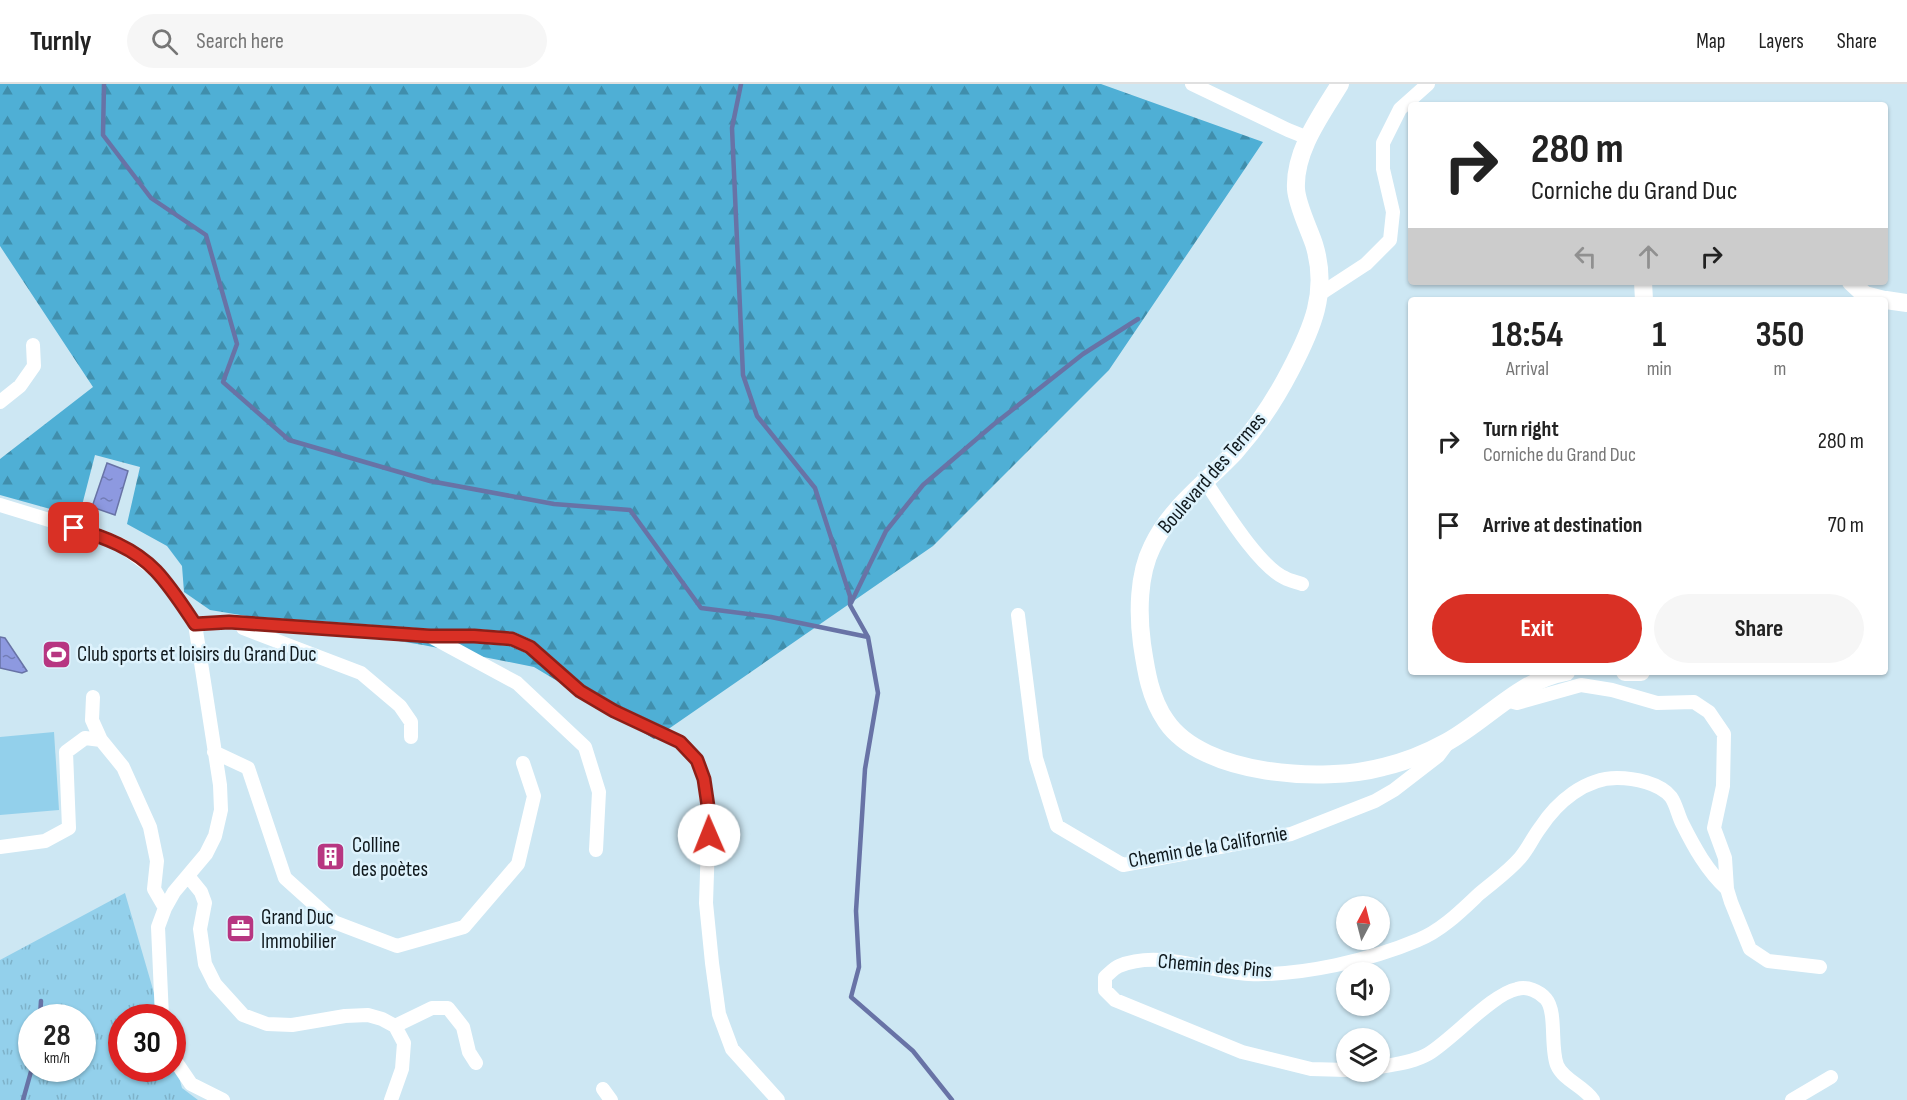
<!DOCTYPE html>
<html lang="en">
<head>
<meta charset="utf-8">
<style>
  :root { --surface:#fff; --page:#f6f6f6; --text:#222; --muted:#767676; --line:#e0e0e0; --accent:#d93025 }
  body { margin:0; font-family:"Sofia Sans Condensed",sans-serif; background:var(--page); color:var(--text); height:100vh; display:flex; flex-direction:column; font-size:22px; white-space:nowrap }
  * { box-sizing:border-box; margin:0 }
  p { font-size:20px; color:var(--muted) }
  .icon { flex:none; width:33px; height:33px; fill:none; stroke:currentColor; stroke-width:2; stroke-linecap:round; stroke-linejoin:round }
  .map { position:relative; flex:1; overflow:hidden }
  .side { position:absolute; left:1408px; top:213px; width:480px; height:378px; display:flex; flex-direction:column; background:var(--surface); border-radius:6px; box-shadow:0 2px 4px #0004 }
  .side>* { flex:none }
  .top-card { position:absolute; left:1408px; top:18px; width:480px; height:183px; border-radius:6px; box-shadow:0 2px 4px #0004; background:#fff; color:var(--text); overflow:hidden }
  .needle { width:39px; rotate:7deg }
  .fabs { position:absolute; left:1336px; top:812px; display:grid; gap:12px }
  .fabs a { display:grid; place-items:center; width:54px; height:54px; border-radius:50%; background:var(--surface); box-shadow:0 2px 4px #0004; font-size:30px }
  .speed { position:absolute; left:18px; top:920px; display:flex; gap:12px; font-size:30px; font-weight:700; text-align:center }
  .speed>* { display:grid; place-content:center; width:78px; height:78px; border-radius:50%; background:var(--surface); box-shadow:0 2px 4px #0004; line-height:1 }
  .speed small { font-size:15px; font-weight:400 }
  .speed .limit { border:9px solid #d22; background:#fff; color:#111 }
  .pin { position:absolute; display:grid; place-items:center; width:51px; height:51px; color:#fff; margin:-26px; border-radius:12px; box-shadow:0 3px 9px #0006 }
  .me { position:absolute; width:66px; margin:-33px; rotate:359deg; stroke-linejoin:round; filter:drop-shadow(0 0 4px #0008) }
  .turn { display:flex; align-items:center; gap:21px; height:126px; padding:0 24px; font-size:27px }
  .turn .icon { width:78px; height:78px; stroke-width:2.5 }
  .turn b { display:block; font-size:42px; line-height:51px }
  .lanes { display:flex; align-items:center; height:57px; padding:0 24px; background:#0003; justify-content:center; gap:30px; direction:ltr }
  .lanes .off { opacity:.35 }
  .eta { display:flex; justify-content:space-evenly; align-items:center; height:102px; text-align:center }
  .eta b { font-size:36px; font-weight:700; line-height:42px }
  .primary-button { display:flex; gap:12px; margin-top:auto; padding:12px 24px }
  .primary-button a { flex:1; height:69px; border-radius:36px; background:var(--accent); color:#fff; font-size:24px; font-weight:700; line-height:69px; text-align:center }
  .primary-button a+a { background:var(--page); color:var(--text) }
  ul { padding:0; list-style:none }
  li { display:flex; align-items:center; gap:18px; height:84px; padding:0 24px }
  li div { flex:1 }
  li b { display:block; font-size:22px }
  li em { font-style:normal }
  header { display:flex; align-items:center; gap:36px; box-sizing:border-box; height:84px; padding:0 30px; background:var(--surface); border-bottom:2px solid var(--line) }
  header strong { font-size:28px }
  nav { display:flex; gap:33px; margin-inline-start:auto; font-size:21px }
  .search { width:420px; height:54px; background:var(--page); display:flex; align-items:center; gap:15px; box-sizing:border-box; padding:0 21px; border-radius:33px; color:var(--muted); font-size:22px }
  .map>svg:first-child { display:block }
</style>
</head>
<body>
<header>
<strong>Turnly</strong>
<div class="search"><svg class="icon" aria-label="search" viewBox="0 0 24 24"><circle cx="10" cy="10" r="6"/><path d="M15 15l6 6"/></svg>Search here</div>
<nav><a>Map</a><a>Layers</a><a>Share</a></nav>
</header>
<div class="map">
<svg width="1907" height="1016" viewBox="0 0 1907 1016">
  <defs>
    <pattern id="grass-tufts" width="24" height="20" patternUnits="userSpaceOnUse" patternTransform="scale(1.5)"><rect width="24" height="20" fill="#93d0eb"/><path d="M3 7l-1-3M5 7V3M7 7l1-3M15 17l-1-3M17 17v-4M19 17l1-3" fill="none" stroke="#7eb2c9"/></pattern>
    <pattern id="forest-firs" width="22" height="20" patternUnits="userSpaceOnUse" patternTransform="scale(1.5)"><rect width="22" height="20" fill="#4fafd5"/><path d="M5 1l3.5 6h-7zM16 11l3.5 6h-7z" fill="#408eac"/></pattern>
    <pattern id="water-ripples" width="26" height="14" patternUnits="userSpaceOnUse" patternTransform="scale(1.5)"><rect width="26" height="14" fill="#8d99e0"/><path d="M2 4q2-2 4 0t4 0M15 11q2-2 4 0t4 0" fill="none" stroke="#727cb5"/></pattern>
  </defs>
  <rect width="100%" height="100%" fill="#cde7f3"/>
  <path fill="url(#grass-tufts)" fill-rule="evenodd" d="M125 809 161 933H122V984H172L173 971 182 1004 198 1016H0V876ZM32 933H82V984H32Z"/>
  <path fill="url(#forest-firs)" d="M0 0H1101L1263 58 1109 286 933 462 654 655 534 583 423 561 210 526 184 508 182 482 167 462 127 440 140 383 95 371 79 433 0 411V375L93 303 0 162Z"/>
  <path fill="#93d0eb" d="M54 648 59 726 0 731V653Z"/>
  <path fill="url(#water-ripples)" stroke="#6873a6" stroke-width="1.5" d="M107 379 128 387 115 431 92 423Z
    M0 553 5 554 27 587 22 589 0 584Z"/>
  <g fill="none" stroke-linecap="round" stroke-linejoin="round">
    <path stroke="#6873a6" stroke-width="4.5" d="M104 0 103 51 151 114 206 151 237 260 223 298 289 356 430 397 554 420 630 426 701 524 771 533 868 553
      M741 0 732 44 743 291 757 332 815 404 850 512V521L868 553 878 609 865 685 856 827 859 883 851 913 913 967 952 1016
      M851 519 886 447 923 401 993 341 1083 270 1138 235
      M40 933 41 917
      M23 1016 32 984"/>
    <path stroke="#fff" stroke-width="14" d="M1192 0 1288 46 1308 54
      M1320 210 1366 180 1390 156 1393 128 1383 85V59L1400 25 1428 0
      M0 318 20 302 34 282 33 261
      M1205 397C1222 422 1258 482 1285 494 1290 497 1297 498 1302 500
      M0 421 95 450 121 461 155 486 168 501 195 540 220 701 221 726 215 752 206 770 174 808 165 824 158 843 162 933
      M1018 531 1036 674 1057 742 1123 781 1291 750 1375 717 1394 706 1438 672 1447 660
      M195 540 229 538 430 552H474L512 555 530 563 580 607 614 627 680 658 697 676 704 695 709 729 706 819 712 879 719 930 732 965 778 1016
      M243 544 361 589 400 622 411 638V653
      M432 553 517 599 585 663 599 708 596 766
      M93 613 92 636 101 656
      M1506 616 1517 619 1581 601 1612 606 1657 619 1694 618 1709 628 1724 650 1723 702 1714 744 1725 774 1727 805 1731 818 1750 865 1768 877 1820 883
      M214 668 248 684 285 794 334 838 397 862 464 843 518 780 534 712 523 679
      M0 763 45 757 69 744 66 668 85 654 101 656 123 683 150 743 157 777 154 805 165 824
      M188 792 201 808 205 819 200 845 205 880 215 900 243 931 267 940 292 941 345 932 368 931 382 935 395 942 404 959 402 985 391 1016
      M395 942 432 924H448L463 943 469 968 476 979
      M172 972 191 1000 223 1016
      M1380 983C1396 980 1414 978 1428 970 1453 955 1492 910 1517 905 1527 902 1539 907 1546 915 1557 928 1550 963 1557 981 1563 996 1584 1002 1593 1016
      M1347 986 1311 985 1242 968 1115 916 1105 906V893C1109 890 1114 884 1119 882 1160 865 1208 888 1249 890 1301 892 1371 876 1418 856 1441 847 1461 827 1479 810 1493 798 1508 788 1520 774 1528 765 1533 753 1540 744 1557 718 1585 694 1617 694 1634 694 1660 699 1671 713 1676 720 1678 731 1682 739 1694 763 1707 787 1727 805
      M603 1005 611 1016
      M1792 1016 1831 993"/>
    <path stroke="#fff" stroke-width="18" d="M1340 0C1321 31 1294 67 1296 105 1297 121 1309 145 1314 160 1329 208 1312 245 1290 287 1275 316 1257 343 1235 368 1206 399 1170 424 1152 463 1138 491 1138 530 1142 560 1146 587 1150 614 1166 637 1203 692 1324 699 1383 683 1405 678 1427 669 1447 658 1487 636 1520 596 1566 588
      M1643 198 1644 216
      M1851 198 1865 211 1884 216
      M1886 216 1907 219
      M1625 588H1641"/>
  </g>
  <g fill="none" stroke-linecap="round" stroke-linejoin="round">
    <defs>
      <path id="route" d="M74 444C104 453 134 464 156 487 171 503 183 522 195 540L229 538 430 552H474L512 555 530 563 580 607 614 627 680 658 697 676 704 695 709 729V751"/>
    </defs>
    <use href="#route" stroke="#8d1f18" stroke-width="15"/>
    <use href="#route" stroke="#d93025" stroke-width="10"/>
  </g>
  <defs>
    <symbol id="stadium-square" viewBox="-11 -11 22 22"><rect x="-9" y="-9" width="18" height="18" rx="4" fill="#b73681" stroke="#def3fd"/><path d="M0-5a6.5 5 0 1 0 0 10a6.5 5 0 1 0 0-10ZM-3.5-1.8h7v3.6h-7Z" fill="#fff"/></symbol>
    <symbol id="building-square" viewBox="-11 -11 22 22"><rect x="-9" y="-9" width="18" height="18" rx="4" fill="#b73681" stroke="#def3fd"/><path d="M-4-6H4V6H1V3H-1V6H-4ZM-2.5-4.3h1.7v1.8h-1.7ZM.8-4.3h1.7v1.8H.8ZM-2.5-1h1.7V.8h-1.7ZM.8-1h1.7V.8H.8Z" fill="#fff"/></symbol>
    <symbol id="office-square" viewBox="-11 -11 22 22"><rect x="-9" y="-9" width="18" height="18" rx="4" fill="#b73681" stroke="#def3fd"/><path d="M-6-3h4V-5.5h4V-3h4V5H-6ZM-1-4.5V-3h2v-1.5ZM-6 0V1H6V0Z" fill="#fff"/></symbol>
  </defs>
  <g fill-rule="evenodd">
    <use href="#stadium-square" x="40" y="554" width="33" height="33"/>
    <use href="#building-square" x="314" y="756" width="33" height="33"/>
    <use href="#office-square" x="224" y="828" width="33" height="33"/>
  </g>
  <g text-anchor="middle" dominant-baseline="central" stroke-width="5" stroke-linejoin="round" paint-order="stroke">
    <g font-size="21" fill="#10191d" stroke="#def3fd">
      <text transform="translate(1212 389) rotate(-49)">Boulevard des Termes</text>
      <text transform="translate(1208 763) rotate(-10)">Chemin de la Californie</text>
      <text transform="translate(1215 882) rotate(5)">Chemin des Pins</text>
    </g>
    <g font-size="21" fill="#10191d" stroke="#def3fd" text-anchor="start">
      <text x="77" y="570">Club sports et loisirs du Grand Duc</text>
      <text x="352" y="761">Colline<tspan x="352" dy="24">des poètes</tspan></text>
      <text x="261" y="833">Grand Duc<tspan x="261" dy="24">Immobilier</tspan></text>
    </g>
  </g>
</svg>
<div class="fabs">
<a><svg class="needle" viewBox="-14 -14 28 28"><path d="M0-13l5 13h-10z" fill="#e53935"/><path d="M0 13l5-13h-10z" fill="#767676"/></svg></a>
<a><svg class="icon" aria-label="sound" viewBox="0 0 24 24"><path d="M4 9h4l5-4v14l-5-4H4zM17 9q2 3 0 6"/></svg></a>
<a><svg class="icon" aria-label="layers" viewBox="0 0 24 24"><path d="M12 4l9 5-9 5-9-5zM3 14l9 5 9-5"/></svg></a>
</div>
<div class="speed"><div>28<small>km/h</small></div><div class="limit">30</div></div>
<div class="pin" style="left:74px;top:444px;background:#d93025"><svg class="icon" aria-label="arrive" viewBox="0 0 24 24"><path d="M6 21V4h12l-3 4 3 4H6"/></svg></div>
<svg class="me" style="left:709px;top:751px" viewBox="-20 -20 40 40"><circle r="19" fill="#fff"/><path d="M0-13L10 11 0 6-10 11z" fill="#d93025"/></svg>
<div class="top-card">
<div class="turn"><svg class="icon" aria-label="right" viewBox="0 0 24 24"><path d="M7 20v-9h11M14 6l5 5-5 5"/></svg><div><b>280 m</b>Corniche du Grand Duc</div></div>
<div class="lanes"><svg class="icon off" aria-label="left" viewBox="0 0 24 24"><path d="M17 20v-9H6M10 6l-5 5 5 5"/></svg><svg class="icon off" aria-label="ahead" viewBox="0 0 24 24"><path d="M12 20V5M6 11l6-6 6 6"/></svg><svg class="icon" aria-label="right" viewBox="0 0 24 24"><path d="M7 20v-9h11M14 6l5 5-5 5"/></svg></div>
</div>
<section class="side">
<div class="eta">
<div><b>18:54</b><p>Arrival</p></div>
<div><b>1</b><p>min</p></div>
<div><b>350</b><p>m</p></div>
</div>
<ul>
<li><svg class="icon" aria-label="right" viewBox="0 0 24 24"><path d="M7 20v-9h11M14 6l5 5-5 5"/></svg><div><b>Turn right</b><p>Corniche du Grand Duc</p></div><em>280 m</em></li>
<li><svg class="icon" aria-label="arrive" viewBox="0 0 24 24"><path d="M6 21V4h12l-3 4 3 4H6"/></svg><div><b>Arrive at destination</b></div><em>70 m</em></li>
</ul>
<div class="primary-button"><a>Exit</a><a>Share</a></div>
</section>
</div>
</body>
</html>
